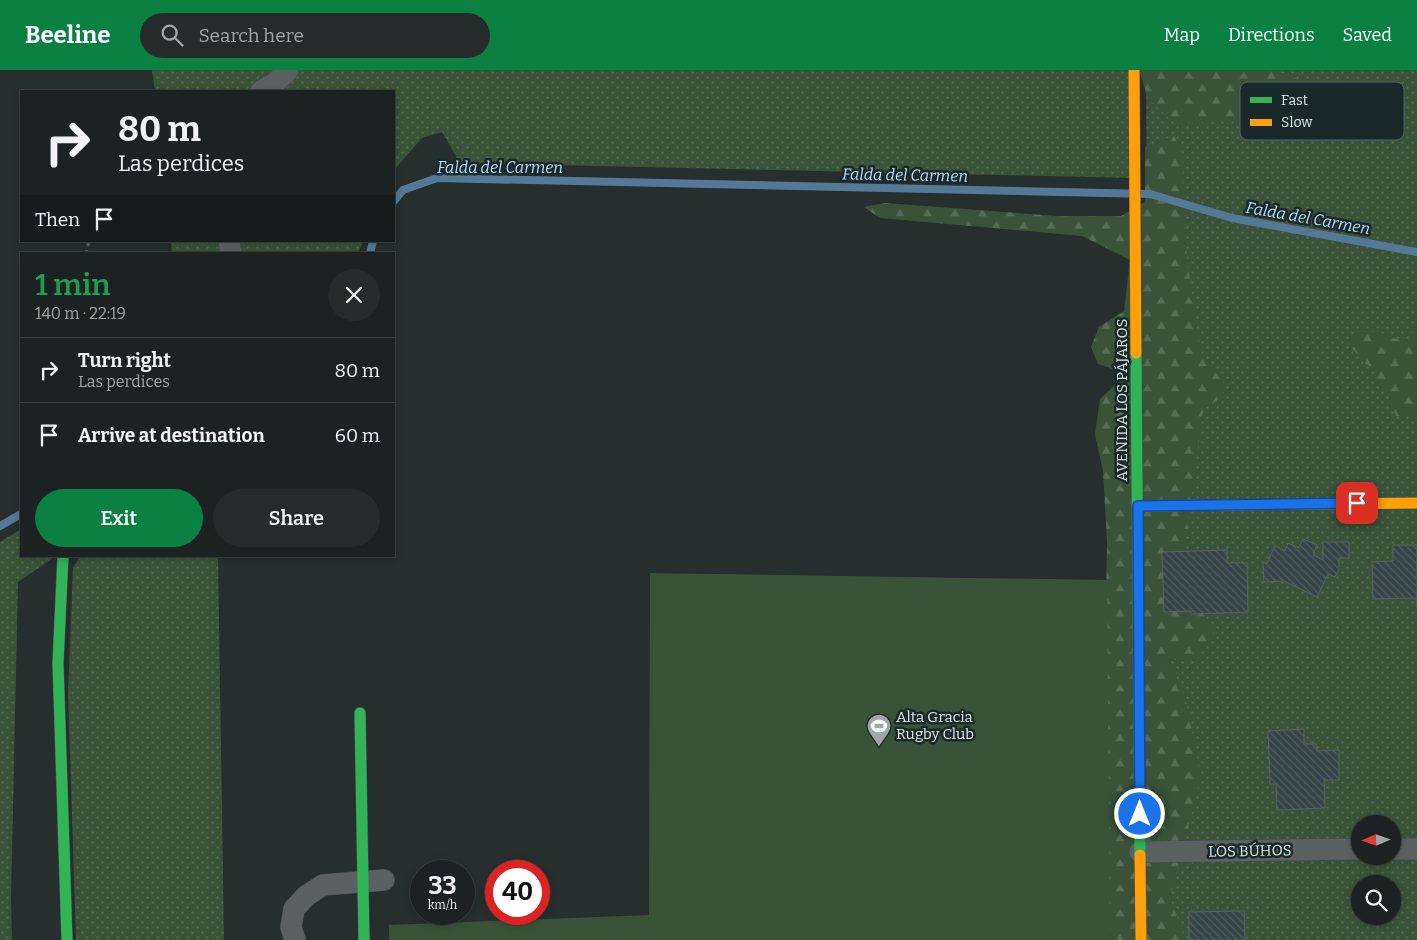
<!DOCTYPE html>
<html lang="en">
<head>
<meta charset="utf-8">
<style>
  :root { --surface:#1c2222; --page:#252a2a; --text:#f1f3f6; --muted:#a0a4a5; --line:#3a3f40; --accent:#0b8043 }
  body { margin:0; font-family:Bitter,serif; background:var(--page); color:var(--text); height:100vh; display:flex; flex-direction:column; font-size:19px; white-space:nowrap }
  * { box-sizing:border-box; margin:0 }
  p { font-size:16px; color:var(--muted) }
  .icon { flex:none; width:28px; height:28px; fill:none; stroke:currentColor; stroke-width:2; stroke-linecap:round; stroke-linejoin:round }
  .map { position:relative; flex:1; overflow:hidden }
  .sheet { position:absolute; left:20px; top:182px; width:375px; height:305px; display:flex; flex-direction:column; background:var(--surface); border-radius:0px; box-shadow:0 2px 8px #0003,0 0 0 1px var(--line) }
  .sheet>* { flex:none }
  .top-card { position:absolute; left:20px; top:20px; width:375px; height:152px; border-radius:0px; box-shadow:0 2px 8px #0003,0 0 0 1px var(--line); background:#1c2222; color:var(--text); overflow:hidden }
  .needle { width:32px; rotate:268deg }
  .controls { position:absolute; left:1351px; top:745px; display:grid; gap:10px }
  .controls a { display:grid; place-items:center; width:50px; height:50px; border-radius:50%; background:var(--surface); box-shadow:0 2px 8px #0003,0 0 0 1px var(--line); font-size:25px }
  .speed { position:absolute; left:410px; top:790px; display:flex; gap:10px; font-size:25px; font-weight:700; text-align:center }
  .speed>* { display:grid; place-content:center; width:65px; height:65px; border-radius:50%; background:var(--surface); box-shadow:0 2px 8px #0003,0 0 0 1px var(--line); line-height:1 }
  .speed small { font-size:12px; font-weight:400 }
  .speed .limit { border:8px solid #d22; background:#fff; color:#111 }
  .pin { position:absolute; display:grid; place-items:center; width:42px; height:42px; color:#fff; margin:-21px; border-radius:10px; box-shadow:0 2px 8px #0006 }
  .me { position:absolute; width:55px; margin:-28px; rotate:0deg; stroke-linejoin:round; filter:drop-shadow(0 0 4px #0008) }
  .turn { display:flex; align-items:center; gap:18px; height:105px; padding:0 15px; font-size:22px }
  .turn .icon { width:65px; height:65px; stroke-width:2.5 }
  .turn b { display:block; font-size:35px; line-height:42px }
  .then { display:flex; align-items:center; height:48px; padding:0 15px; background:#0003; gap:10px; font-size:19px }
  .round { display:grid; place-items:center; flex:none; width:52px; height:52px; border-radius:26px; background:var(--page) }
  .head { display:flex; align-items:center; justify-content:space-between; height:85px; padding:0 15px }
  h1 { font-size:30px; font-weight:600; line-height:38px; color:#1e9e55 }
  .cta { display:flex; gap:10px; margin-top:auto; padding:10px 15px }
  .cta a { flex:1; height:58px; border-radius:30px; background:var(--accent); color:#fff; font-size:20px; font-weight:600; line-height:58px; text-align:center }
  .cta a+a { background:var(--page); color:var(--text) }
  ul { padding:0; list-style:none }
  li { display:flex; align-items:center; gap:15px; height:65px; padding:0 15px; border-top:1px solid var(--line) }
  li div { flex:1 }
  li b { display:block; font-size:19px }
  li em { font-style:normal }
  header { display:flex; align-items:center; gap:30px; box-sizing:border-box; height:70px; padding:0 25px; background:var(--accent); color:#fff }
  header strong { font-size:24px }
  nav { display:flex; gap:28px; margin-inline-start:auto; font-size:18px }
  .search { width:350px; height:45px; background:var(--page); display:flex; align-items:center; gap:12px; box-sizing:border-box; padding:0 18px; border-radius:28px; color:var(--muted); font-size:19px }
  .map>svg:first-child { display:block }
</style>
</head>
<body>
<header>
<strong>Beeline</strong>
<div class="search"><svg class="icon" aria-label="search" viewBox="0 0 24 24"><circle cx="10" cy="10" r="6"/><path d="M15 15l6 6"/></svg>Search here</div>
<nav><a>Map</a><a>Directions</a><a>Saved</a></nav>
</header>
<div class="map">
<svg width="1417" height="870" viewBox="0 0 1417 870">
  <defs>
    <pattern id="grass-dots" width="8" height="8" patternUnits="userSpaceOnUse" patternTransform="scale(1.25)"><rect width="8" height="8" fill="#3a5338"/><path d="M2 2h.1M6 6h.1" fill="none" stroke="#566c55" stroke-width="1.8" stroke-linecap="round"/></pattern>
    <pattern id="forest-firs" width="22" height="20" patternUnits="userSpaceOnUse" patternTransform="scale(1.25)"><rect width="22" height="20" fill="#3a5338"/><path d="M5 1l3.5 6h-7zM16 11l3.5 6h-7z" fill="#566c55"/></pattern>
    <pattern id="building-back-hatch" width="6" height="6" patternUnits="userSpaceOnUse" patternTransform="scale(1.25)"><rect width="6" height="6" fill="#344447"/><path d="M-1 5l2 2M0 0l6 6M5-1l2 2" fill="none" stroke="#515f62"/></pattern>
  </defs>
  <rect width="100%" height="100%" fill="#262e2e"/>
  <path fill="url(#grass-dots)" fill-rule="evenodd" d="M152 0H1134L1135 108 460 93 442 62 422 68 394 100V21H155Z
    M1146 0H1417V870H1151ZM1360 754H1392V786H1360ZM1360 814H1392V846H1360Z
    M171 171H363L358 184H172Z
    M21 459V486H56L18 512 11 828 12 870H0V472Z
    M80 486H218L224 870H76L68 622 73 498Z"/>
  <path fill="url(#forest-firs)" d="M1139 0H1275L1345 27V39L1339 47 1289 42 1228 51 1175 54 1148 29Z
    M1174 66 1182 83 1187 189 1201 283 1224 314 1222 327 1203 340 1181 503 1214 564 1197 590H1168L1185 627 1201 705 1170 828 1186 870H1100L1107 472 1103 401 1095 364 1100 329 1127 304 1098 294 1091 277 1099 257 1124 241 1130 190 1082 166 880 148 864 137 885 133 1057 146H1121L1145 132V77Z
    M1417 247V340L1412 346H1396L1390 329 1374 299 1363 292 1349 274 1355 262H1378L1396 269H1410Z"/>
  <path fill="#3a5338" d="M650 503 1107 510 1110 870H389V855L649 845Z"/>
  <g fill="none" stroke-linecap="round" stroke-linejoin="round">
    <path stroke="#537996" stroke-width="8" d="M394 131 403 120 437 108 1150 124 1232 148 1417 182
      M370 184 373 171
      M0 456 21 444"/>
  </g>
  <path fill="url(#building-back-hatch)" stroke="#5a6162" d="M1303 469 1317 475 1313 485 1323 490V472H1349V488H1339V499L1335 507 1328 504 1317 527 1284 511 1264 512 1263 493H1267L1275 476 1285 481 1288 473 1299 478Z
    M1393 475H1417V539V528L1373 529 1372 492 1393 491Z
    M1227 480V493H1247L1248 542 1191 544V541L1164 542 1162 482Z
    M1304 659V674H1316L1317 681 1339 680V710H1324L1325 738 1277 740 1276 714H1270L1268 661Z
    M1244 841 1245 870H1189V842Z"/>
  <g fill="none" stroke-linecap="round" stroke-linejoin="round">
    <defs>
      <path id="street" d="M261 21 275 13 288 0
        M229 171 231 184
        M1392 779H1417
        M1140 782 1360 779
        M295 870 291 857 294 839 306 826 323 815 384 810"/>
      <path id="fast" d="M1136 283 1140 785
        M63 486 58 593 67 870
        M360 643 364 870"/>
      <path id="slow" d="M1134 0 1136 283
        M1138 436 1417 433
        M1140 785 1141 870"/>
    </defs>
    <use href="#street" stroke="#464c4c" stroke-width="22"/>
    <use href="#fast" stroke="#464c4c" stroke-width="12"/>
    <use href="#slow" stroke="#464c4c" stroke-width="12"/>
    <path stroke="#5e6464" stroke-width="3" stroke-dasharray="4 4" stroke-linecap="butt" d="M86 184 89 171"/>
    <use href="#street" stroke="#5b6161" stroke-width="21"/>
    <use href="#fast" stroke="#30b455" stroke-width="11"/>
    <use href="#slow" stroke="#ff9f0a" stroke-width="11"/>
  </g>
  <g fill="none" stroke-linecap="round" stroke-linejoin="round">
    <defs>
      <path id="route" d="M1140 744 1138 436 1357 433"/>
    </defs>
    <use href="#route" stroke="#114b97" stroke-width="12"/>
    <use href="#route" stroke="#1a73e8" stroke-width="9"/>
  </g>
  <defs>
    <symbol id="stadium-pin" viewBox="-11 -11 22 30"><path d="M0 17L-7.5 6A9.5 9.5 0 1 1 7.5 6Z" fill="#9fa8a8" stroke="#192828"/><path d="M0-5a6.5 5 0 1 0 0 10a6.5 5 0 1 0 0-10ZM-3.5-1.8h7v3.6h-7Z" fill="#fff"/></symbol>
  </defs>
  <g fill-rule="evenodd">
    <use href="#stadium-pin" x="865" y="642" width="28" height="38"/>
  </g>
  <g text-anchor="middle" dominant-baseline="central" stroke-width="5" stroke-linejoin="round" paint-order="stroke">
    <g font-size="15" fill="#e0eae9" stroke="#192828">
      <text transform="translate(1122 330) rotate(-90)">AVENIDA LOS PÁJAROS</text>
      <text transform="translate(1250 781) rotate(-1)">LOS BÚHOS</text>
    </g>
    <g font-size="15" fill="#e0eae9" stroke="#192828" text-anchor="start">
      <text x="896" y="647">Alta Gracia<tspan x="896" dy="17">Rugby Club</tspan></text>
    </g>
    <g font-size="16" font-style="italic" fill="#b7dcfb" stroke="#192828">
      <text x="500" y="97">Falda del Carmen</text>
      <text transform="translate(905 105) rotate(1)">Falda del Carmen</text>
      <text transform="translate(1308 148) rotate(10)">Falda del Carmen</text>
    </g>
  </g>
  <rect x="1240" y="12" width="164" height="58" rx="8" fill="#192828" stroke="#556262" stroke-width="1"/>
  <rect x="1250" y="27" width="22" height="6" fill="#30b455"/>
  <rect x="1250" y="49" width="22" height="7" fill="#ff9f0a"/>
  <g font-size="14" fill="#e0eae9">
    <text x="1281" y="35">Fast</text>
    <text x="1281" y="57">Slow</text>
  </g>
</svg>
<div class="controls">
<a><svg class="needle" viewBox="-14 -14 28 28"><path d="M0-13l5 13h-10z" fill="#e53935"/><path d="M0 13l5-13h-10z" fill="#a0a4a5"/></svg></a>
<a><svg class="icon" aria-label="search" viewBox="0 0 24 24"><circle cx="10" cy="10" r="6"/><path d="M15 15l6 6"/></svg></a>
</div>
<div class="speed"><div>33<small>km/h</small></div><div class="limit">40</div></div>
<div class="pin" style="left:1357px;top:433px;background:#d93025"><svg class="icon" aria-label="arrive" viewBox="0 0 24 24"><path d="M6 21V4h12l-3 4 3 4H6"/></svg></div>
<svg class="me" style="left:1140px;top:744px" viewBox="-20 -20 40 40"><circle r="17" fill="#1a73e8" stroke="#fff" stroke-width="3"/><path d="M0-11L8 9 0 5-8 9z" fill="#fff"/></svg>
<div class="top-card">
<div class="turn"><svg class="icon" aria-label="right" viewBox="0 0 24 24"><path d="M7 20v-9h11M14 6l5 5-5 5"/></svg><div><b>80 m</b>Las perdices</div></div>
<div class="then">Then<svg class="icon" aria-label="arrive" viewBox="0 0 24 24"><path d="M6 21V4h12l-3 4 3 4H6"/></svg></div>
</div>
<section class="sheet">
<div class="head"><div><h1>1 min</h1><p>140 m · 22:19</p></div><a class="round"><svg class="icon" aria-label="close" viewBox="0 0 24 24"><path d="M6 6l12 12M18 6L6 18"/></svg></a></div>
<ul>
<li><svg class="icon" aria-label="right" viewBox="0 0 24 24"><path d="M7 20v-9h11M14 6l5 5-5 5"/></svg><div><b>Turn right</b><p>Las perdices</p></div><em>80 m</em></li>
<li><svg class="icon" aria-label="arrive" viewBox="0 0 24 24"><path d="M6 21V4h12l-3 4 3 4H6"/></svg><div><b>Arrive at destination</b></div><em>60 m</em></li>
</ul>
<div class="cta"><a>Exit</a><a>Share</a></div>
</section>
</div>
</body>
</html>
